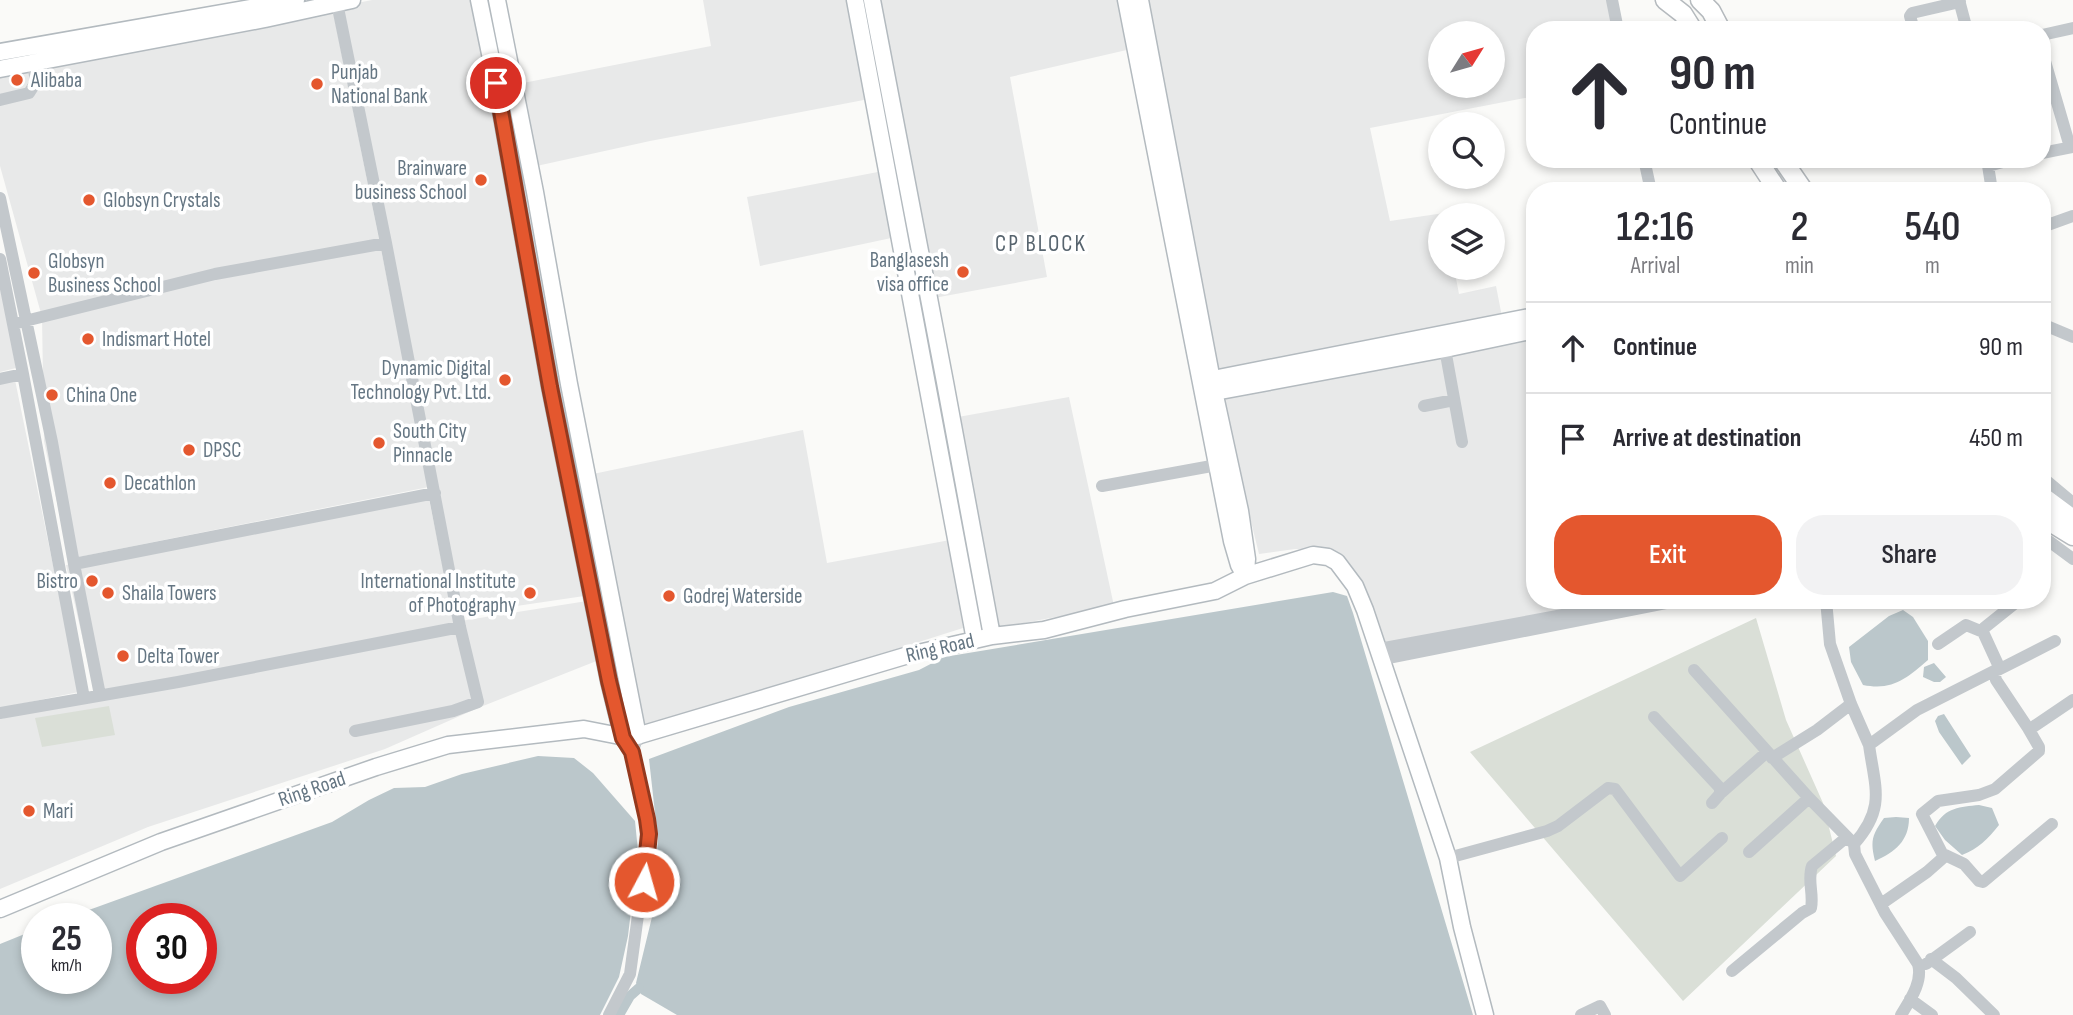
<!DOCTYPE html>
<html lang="en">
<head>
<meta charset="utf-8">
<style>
  :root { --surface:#fff; --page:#f2f2f3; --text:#2b2b33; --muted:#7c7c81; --line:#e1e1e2; --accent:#e4572e }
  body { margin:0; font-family:"Sofia Sans Condensed",sans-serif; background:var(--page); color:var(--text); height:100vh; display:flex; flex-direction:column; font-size:26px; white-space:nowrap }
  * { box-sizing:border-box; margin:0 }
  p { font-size:23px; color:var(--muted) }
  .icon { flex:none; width:38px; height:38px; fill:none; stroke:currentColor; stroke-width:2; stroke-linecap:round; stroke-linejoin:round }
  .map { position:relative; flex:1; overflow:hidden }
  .panel { position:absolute; left:1526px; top:182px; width:525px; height:427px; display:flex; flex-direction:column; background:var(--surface); border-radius:28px; box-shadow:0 4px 10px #0003 }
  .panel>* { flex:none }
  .hud { position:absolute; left:1526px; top:21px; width:525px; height:147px; border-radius:28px; box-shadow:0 4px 10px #0003; background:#fff; color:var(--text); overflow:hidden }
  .needle { width:46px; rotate:53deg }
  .fabs { position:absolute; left:1428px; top:21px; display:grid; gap:14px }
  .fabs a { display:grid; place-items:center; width:77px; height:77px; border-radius:50%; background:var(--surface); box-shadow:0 4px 10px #0003; font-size:35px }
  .speed { position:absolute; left:21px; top:903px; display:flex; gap:14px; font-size:35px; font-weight:700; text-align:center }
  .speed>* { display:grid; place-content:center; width:91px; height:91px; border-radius:50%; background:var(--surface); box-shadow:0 4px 10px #0003; line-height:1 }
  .speed small { font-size:18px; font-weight:400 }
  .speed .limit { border:10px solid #d22; background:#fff; color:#111 }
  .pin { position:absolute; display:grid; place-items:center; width:60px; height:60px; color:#fff; margin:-30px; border:4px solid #fff; border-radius:50%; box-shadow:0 2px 7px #0007 }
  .me { position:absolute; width:77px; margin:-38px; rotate:6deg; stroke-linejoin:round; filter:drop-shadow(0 0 5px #0008) }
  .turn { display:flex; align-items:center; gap:24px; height:147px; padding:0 28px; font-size:32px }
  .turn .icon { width:91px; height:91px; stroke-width:2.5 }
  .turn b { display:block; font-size:49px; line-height:60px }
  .eta { display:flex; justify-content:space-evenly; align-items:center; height:119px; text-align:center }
  .eta b { font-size:42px; font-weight:600; line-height:49px }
  .button { display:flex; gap:14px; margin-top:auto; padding:14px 28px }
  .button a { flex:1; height:80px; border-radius:28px; background:var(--accent); color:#fff; font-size:28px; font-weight:600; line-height:80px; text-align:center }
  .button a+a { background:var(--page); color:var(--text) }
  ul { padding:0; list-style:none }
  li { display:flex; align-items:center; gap:21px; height:91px; padding:0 28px; border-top:2px solid var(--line) }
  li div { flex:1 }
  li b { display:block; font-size:26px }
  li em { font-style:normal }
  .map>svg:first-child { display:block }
</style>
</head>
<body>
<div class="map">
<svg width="2073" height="1015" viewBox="0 0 2073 1015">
  <rect width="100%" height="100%" fill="#fafaf8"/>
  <path fill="#e8e9e9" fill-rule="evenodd" d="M372 0H476L591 595 461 614 342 6Z
    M703 0H850L869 99 650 141 532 167 518 84 711 46Z
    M876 0H1122L1131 49 1010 77 1047 277 934 298Z
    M1143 0H1607L1612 30H1535V96L1370 128 1390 221 1444 213V215H1440V268H1454L1459 294 1496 286 1504 327 1218 381ZM1440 33H1493V86H1440Z
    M333 11 429 487 69 559 44 441 42 317 0 166V73Z
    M883 171 896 237 760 266 747 197Z
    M0 281 16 368 0 372Z
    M1535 327V600H1629L1384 649 1362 584 1351 567 1334 554 1321 550 1295 549 1259 554 1218 387Z
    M15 380 79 692 0 708V383Z
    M1069 397 1114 606 998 628 958 417Z
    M803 430 827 563 950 540 963 628 641 730 593 474Z
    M429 499 454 622 587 601 599 660 478 708 385 749 148 827 0 889V719L96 698 66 565Z"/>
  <path fill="#dadfd7" d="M1756 618 1786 720 1823 803 1836 856 1683 1001 1470 752Z
    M109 706 115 735 42 747 35 718Z"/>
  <path fill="#bbc7cb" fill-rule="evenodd" d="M1333 592 1347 596 1353 613 1473 1015H677L641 994 636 983 652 917 658 840 649 759 789 707 919 670 944 657Z
    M1903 610 1913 617 1928 641V660C1907 678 1893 691 1863 685L1851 662 1849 647 1889 616Z
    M1934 663 1946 677 1940 682H1934L1923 677 1924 667Z
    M1944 714 1971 756 1962 765 1939 732 1935 721 1938 716Z
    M538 756 574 758 593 773 635 821 638 851 628 936 619 977 600 1015H0V944L37 929V978H96V919H64L332 822 369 800 394 788 425 787 462 774ZM142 919H201V978H142Z
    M1979 805 1992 808 1999 825C1988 839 1978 849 1962 855L1945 840 1935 826C1946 807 1960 807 1979 805Z
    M1896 817 1909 818C1909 841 1895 852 1875 861 1870 841 1872 835 1884 818Z"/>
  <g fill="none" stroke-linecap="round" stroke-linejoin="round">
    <path stroke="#bbc7cb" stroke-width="10" d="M619 1015 630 996 639 988"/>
    <defs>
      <path id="secondary" d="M479 0 496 83 550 387 609 681 623 738
        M497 0 535 192 569 384 638 736
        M855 0 975 640
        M872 0 945 382 992 636
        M1126 0 1232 541 1239 565 1245 576
        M1140 0 1214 391 1240 511 1247 559 1246 571
        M0 52 296 0
        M0 69 265 19 352 0
        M1203 381 1535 316
        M1204 394 1445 349 1535 330
        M0 909 161 842 376 767 448 745 584 729 630 738 905 656 992 636 1044 630 1125 609 1215 591 1245 576 1313 555 1328 557 1337 562 1355 586 1365 610 1448 858 1462 927 1485 1015"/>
      <path id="primary" d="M1665 0 1683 14 1693 30
        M1700 0 1711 11 1721 30
        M1757 159 1778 191
        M1782 159 1804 191
        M2042 496 2073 519
        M2042 517 2073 536"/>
    </defs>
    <use href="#secondary" stroke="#b3babf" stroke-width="19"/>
    <use href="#primary" stroke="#b5babe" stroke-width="21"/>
    <path stroke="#c3c8cc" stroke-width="12" d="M1612 0 1618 30
      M1959 0 1967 30
      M337 3 386 243 460 627 478 702 453 711 355 731
      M1914 30 1910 16 1912 13 1960 2
      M1946 30 1966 25
      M2042 35 2073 28
      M2042 51 2070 147
      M0 100 29 93 36 82 33 63
      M2042 153 2073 147
      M1644 159 1651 191
      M1987 159 1992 191
      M1988 166 2014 159
      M0 198 52 442 74 564 100 695
      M2042 227 2073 216
      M0 259 23 374 84 698
      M17 323 215 274 386 243
      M2042 324 2073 337
      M1445 349 1462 442
      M0 379 23 374
      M1424 406 1454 400
      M2042 477 2073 503
      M1102 486 1217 465
      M2042 536 2073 559
      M74 564 435 493
      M1826 600 1830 644 1851 704 1869 745
      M1938 644 1966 625 1983 632
      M1379 649 1606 607
      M1383 659 1681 600
      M2000 669 2055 641
      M1694 670 1809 798 1854 844
      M1994 671 2000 669 1983 632 1984 628 2019 600
      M0 713 178 682 460 627
      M1654 717 1720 788V794L1712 803
      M1772 758 1817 730 1851 704
      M1722 792 1767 752
      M1749 852 1809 798
      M1943 854 1964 864 1979 881 1983 882 2052 824
      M1448 858 1547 831 1558 826 1608 788 1615 789 1680 876 1722 838
      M1881 904 1927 872 1944 857 1922 814 1938 801 1979 795 1995 789 2039 751V747L2028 728
      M1931 959 1956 978 1994 1015
      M1926 964 1970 932
      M1732 971 1802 913 1811 908C1814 894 1807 880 1812 866L1847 837
      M1910 999 1932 1015
      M609 1015 630 974 649 834 647 819 632 753 638 736
      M1581 1015 1600 1006 1605 1015
      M1901 1015C1910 1000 1923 982 1918 964L1885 913 1855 854 1854 844C1886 808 1875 788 1869 745L1917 710 1994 671 1996 680 2028 728 2033 727 2073 700"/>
    <use href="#secondary" stroke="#fff" stroke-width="16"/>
    <use href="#primary" stroke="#fff" stroke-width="18"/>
  </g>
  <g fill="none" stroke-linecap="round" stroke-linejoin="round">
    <defs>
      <path id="route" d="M496 83 550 387 609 681 623 738 632 752 647 819 649 834 644 882"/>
    </defs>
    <use href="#route" stroke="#94391e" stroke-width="18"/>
    <use href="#route" stroke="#e4572e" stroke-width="12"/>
  </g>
  <g fill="#e4572e" stroke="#fff" stroke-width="2.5">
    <circle cx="17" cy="80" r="7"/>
    <circle cx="317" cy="84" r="7"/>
    <circle cx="481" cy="180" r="7"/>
    <circle cx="89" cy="200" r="7"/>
    <circle cx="963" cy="272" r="7"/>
    <circle cx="34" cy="273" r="7"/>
    <circle cx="88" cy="339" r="7"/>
    <circle cx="505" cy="380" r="7"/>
    <circle cx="52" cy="395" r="7"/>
    <circle cx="379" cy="443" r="7"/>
    <circle cx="189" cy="450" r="7"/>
    <circle cx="110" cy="483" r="7"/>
    <circle cx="92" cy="581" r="7"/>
    <circle cx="108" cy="593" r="7"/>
    <circle cx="530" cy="593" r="7"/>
    <circle cx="669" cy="596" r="7"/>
    <circle cx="123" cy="656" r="7"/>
    <circle cx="29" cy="811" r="7"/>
  </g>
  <g text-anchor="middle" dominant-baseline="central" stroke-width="7" stroke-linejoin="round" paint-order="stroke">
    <g font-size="21" fill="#657683" stroke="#fff" text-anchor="start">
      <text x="331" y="72">Punjab<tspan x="331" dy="24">National Bank</tspan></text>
      <text x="31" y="80">Alibaba</text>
      <text x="467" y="168" text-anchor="end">Brainware<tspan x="467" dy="24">business School</tspan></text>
      <text x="103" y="200">Globsyn Crystals</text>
      <text x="949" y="260" text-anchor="end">Banglasesh<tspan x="949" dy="24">visa office</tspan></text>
      <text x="48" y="261">Globsyn<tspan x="48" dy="24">Business School</tspan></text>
      <text x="102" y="339">Indismart Hotel</text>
      <text x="491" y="368" text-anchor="end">Dynamic Digital<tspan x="491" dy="24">Technology Pvt. Ltd.</tspan></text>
      <text x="66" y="395">China One</text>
      <text x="393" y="431">South City<tspan x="393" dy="24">Pinnacle</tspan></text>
      <text x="203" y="450">DPSC</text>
      <text x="124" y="483">Decathlon</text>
      <text x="78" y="581" text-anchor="end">Bistro</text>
      <text x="516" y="581" text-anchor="end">International Institute<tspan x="516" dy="24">of Photography</tspan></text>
      <text x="122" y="593">Shaila Towers</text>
      <text x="683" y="596">Godrej Waterside</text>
      <text x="137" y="656">Delta Tower</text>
      <text x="43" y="811">Mari</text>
    </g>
    <g font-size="21" fill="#657683" stroke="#fff">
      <text transform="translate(940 648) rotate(-13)">Ring Road</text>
      <text transform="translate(312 789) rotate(-19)">Ring Road</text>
    </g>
    <g font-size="23" letter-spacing="2" fill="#57646e" stroke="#fff">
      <text x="1041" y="244">CP BLOCK</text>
    </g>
  </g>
</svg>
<div class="fabs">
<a><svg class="needle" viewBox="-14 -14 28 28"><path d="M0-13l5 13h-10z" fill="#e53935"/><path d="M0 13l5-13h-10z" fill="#7c7c81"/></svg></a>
<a><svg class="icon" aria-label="search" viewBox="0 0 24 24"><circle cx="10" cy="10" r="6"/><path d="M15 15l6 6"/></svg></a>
<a><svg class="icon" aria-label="layers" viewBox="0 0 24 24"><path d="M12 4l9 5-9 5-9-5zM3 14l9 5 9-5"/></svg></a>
</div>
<div class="speed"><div>25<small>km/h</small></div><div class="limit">30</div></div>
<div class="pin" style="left:496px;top:83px;background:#d93025"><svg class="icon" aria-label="arrive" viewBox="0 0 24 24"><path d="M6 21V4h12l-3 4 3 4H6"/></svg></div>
<svg class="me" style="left:644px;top:882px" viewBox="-20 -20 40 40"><circle r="17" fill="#e4572e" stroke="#fff" stroke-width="3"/><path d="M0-11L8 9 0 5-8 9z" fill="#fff"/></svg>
<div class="hud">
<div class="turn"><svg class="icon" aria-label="ahead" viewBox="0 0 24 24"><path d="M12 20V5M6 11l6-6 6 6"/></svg><div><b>90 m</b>Continue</div></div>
</div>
<section class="panel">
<div class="eta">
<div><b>12:16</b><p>Arrival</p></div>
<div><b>2</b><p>min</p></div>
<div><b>540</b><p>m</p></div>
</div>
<ul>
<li><svg class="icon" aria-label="ahead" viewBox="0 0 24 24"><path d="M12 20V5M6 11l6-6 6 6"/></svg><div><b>Continue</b></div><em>90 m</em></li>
<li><svg class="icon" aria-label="arrive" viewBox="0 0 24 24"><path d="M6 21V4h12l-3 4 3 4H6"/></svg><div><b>Arrive at destination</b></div><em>450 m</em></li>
</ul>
<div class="button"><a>Exit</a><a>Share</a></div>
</section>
</div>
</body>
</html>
